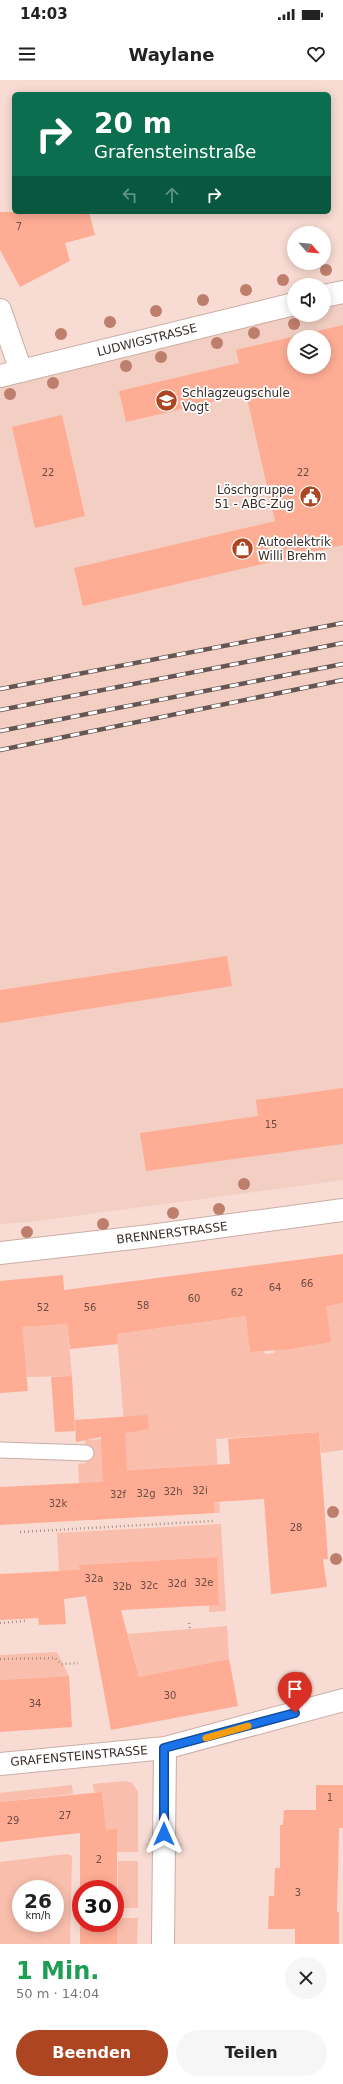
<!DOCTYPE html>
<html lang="de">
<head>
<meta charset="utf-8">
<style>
  :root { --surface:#fff; --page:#f6f6f6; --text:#222; --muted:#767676; --accent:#ad4523 }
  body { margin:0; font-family:"DejaVu Sans",sans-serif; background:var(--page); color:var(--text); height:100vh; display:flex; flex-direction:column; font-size:15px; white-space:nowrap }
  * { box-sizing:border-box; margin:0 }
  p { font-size:13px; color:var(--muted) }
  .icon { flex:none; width:22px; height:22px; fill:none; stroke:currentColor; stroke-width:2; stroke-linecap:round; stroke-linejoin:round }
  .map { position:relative; height:1864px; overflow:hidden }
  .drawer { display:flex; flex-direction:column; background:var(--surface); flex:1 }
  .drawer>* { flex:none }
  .hud { position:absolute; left:12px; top:12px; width:319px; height:122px; border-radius:6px; box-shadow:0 2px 10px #0003; background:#0b6e4f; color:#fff; overflow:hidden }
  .needle { width:26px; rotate:117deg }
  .controls { position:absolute; left:287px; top:146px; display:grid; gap:8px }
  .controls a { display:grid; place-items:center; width:44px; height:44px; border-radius:50%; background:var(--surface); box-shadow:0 2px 10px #0003; font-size:20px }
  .speed { position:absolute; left:12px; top:1800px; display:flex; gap:8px; font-size:20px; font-weight:700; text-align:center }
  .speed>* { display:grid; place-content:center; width:52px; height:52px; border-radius:50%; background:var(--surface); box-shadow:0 2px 10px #0003; line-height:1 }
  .speed small { font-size:10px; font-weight:400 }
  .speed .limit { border:6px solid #d22; background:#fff; color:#111 }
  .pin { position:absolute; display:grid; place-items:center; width:34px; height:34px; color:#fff; margin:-41px -17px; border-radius:50% 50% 50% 0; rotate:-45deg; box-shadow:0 0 4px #0007 }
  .pin .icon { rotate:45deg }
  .me { position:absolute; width:44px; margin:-22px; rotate:0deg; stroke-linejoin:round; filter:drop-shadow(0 0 3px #0008) }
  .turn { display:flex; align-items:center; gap:14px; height:84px; padding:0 16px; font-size:18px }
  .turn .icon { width:52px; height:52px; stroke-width:2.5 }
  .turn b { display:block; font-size:28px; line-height:34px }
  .lanes { display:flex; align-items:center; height:38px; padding:0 16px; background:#0003; justify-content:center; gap:20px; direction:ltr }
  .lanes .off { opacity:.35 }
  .round { display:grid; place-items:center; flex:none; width:42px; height:42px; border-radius:21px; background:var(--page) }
  .head { display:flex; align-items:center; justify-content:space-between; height:68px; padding:0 16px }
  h1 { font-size:24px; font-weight:600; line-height:30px; color:#1e9e55 }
  .button { display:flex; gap:8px; margin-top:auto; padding:8px 16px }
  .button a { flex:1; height:46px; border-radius:24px; background:var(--accent); color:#fff; font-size:16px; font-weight:600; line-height:46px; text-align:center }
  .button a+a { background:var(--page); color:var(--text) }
  .status { display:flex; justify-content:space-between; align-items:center; height:28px; padding:0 20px; background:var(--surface); direction:ltr }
  .status svg { height:11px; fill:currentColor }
  header { display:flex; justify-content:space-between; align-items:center; height:52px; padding:0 16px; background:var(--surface); font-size:18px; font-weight:600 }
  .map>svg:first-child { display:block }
</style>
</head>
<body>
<div class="status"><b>14:03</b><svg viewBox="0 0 49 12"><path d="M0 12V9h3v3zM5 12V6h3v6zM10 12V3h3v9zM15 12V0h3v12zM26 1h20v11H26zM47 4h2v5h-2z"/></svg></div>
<header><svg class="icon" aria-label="menu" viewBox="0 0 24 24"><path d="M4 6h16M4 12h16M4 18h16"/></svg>Waylane<svg class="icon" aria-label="heart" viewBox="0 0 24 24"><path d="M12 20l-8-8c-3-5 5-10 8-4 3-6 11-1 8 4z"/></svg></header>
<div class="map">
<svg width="343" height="1864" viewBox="0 0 343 1864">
  <rect width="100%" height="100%" fill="#f8dbd2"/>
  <path fill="#f3cec3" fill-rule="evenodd" d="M343 205V1100L29 1142 0 1144V289L294 235H324V210ZM294 257H324V287H294Z"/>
  <path fill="#f9beac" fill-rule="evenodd" d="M343 1223V1370L321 1373 319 1352 216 1359 220 1433H215L212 1385 103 1391 105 1439 81 1440 78 1384 86 1383 85 1360 125 1358 117 1254 261 1234 249 1262 250 1272 264 1271 265 1274 275 1273 273 1248 275 1232Z
    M67 1244 72 1296 27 1297 0 1248Z
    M221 1444 226 1531 209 1532V1525H219L216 1477 80 1485 81 1510 60 1512 57 1453Z
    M227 1546 229 1579 139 1597 128 1554Z
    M57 1572 69 1596 0 1600V1575Z
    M126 1701 132 1703 138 1712V1772H117V1750H106L102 1712H94L93 1704Z
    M72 1705 73 1714 0 1722V1713Z
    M67 1774 72 1776 70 1864H0V1782ZM21 1809H55V1843H21Z
    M118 1781H138V1828H118Z
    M117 1838H138L137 1864H117Z"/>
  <path fill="#feac94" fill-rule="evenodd" d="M0 132H89L95 155 65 163 70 181 20 207 0 170Z
    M343 245V465L83 526 74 488 275 441 246 314 126 342 119 311 239 283 236 270ZM294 257H324V287H294Z
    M62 335 85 436 35 448 12 347Z
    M227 876 232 906 0 943V910Z
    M343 1008V1064L146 1091 140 1053 258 1036 256 1020Z
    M343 1174V1223L326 1226 331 1262 290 1269 250 1272 246 1236 117 1254 118 1264 70 1269 67 1244 22 1247 28 1311 0 1313V1201L63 1195 64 1210Z
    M72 1296 75 1351 55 1352 51 1297Z
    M147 1335 149 1349 125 1353 127 1390 230 1384 228 1359 319 1352 328 1479H323L327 1507 271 1514 264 1419 214 1422 215 1433 0 1445V1407L103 1402 101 1357 76 1362 75 1340Z
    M217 1477 219 1525 121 1530 139 1597 229 1579 238 1626 111 1650 86 1516 64 1519 66 1544 39 1545 38 1538 0 1540V1494L80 1490 79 1485Z
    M69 1596 72 1647 0 1652V1600Z
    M316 1705H343V1748H339L337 1832H339V1864H295V1849H268L269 1816H274L275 1788H280V1745H283L284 1730H316Z
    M102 1712 106 1750 117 1749V1864H80V1753L0 1762V1722ZM81 1809H115V1843H81Z"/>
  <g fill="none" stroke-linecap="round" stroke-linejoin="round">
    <defs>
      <path id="lane" d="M0 1370 86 1373"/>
      <path id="street" d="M0 230 21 291
        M0 1173 150 1156 343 1130
        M0 1684 165 1668 343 1620
        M163 1864 165 1668"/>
      <path id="secondary" d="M324 216 343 212
        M0 296 294 224"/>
    </defs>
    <use href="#lane" stroke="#caaea5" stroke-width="17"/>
    <use href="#street" stroke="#caaea5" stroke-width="24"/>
    <use href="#secondary" stroke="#caaea5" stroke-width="24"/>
    <path stroke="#a8938c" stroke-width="2.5" stroke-dasharray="1 3" stroke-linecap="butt" d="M20 1452 213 1441
      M0 1543 25 1541
      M189 1543 190 1549
      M0 1579 55 1578 61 1584 78 1583"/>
    <use href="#lane" stroke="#fff" stroke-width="15"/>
    <use href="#street" stroke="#fff" stroke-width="22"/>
    <use href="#secondary" stroke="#fff" stroke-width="22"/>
    <defs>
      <path id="rail" d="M0 609 343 543
        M0 630 343 563
        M0 651 343 584
        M0 670 343 600"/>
    </defs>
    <use href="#rail" stroke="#665651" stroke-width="4.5"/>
    <use href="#rail" stroke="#fff" stroke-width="3" stroke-dasharray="9" stroke-linecap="butt"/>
  </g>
  <g fill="#bd7f6b">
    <circle cx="326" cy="190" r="6"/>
    <circle cx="283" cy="200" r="6"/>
    <circle cx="246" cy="210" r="6"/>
    <circle cx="203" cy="220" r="6"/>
    <circle cx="156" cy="231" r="6"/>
    <circle cx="110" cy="242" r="6"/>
    <circle cx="294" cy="244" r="6"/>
    <circle cx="254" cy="253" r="6"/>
    <circle cx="61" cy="254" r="6"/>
    <circle cx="217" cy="263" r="6"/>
    <circle cx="161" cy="277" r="6"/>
    <circle cx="126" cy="286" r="6"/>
    <circle cx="53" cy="303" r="6"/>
    <circle cx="10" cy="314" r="6"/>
    <circle cx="244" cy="1104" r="6"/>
    <circle cx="219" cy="1129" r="6"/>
    <circle cx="173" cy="1133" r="6"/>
    <circle cx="103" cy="1144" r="6"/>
    <circle cx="27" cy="1152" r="6"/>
    <circle cx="333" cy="1432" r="6"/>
    <circle cx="336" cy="1479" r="6"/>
    <circle cx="301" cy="1598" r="6"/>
  </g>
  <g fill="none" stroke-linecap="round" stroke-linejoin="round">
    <defs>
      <path id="route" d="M164 1754V1668L295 1633"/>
    </defs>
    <use href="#route" stroke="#114b97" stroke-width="10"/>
    <use href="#route" stroke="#1a73e8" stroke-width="7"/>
    <path stroke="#f59e0b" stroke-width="7" d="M206 1658 248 1646"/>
  </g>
  <defs>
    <symbol id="school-disc" viewBox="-11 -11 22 22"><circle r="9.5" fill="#ad4523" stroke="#fff"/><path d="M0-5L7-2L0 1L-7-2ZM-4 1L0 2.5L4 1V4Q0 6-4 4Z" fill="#fff"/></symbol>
    <symbol id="civic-disc" viewBox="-11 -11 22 22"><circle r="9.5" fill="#ad4523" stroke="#fff"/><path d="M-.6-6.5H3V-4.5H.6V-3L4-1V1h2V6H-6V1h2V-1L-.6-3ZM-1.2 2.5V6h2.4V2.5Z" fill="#fff"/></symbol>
    <symbol id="shop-disc" viewBox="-11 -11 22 22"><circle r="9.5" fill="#ad4523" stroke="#fff"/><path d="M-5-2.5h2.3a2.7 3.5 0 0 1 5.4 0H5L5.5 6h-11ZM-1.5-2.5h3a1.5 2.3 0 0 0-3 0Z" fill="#fff"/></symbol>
  </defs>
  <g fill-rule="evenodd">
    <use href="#school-disc" x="154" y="308" width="25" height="25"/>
    <use href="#civic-disc" x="298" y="404" width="25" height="25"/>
    <use href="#shop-disc" x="230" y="456" width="25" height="25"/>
  </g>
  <g text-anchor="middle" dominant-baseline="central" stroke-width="3.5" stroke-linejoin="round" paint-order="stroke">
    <g font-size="10" fill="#6a4d44">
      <text x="19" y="146">7</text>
      <text x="48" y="392">22</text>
      <text x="303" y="392">22</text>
      <text x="271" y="1044">15</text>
      <text x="307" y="1203">66</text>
      <text x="275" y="1207">64</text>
      <text x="237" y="1212">62</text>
      <text x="194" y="1218">60</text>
      <text x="143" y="1225">58</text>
      <text x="43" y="1227">52</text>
      <text x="90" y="1227">56</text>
      <text x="200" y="1410">32i</text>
      <text x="173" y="1411">32h</text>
      <text x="146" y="1413">32g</text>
      <text x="118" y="1414">32f</text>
      <text x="58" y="1423">32k</text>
      <text x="296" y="1447">28</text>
      <text x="94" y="1498">32a</text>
      <text x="204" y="1502">32e</text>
      <text x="177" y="1503">32d</text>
      <text x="149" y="1505">32c</text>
      <text x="122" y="1506">32b</text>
      <text x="170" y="1615">30</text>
      <text x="35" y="1623">34</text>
      <text x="330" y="1717">1</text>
      <text x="65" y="1735">27</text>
      <text x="13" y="1740">29</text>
      <text x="99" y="1779">2</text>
      <text x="298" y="1812">3</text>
    </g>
    <g font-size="12" fill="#382d29" stroke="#fff">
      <text transform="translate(147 260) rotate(-14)">LUDWIGSTRASSE</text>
      <text transform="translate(172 1153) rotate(-7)">BRENNERSTRASSE</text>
      <text transform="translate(79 1676) rotate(-5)">GRAFENSTEINSTRASSE</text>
    </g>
    <g font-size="12" fill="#382d29" stroke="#fff" text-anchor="start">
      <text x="182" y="313">Schlagzeugschule<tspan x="182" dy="14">Vogt</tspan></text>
      <text x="294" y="410" text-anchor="end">Löschgruppe<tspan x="294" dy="14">51 - ABC-Zug</tspan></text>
      <text x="258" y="462">Autoelektrik<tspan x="258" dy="14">Willi Brehm</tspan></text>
    </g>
  </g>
</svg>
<div class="controls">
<a><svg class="needle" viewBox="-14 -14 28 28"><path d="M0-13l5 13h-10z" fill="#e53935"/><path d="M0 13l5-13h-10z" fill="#767676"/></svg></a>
<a><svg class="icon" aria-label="sound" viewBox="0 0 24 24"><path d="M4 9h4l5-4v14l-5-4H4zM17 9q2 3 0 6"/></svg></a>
<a><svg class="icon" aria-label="layers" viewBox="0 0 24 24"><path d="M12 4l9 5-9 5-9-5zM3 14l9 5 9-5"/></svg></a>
</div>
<div class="speed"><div>26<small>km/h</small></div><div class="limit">30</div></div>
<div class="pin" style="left:295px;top:1633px;background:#d93025"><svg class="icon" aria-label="arrive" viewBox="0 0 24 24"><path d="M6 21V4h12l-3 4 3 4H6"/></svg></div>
<svg class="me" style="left:164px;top:1754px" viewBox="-20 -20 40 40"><path d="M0-17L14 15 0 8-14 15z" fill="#1a73e8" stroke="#fff" stroke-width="4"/></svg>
<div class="hud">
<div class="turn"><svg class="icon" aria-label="right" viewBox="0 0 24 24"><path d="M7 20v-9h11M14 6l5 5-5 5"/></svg><div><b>20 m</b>Grafensteinstraße</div></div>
<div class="lanes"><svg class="icon off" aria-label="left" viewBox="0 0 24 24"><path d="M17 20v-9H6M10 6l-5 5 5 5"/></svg><svg class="icon off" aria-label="ahead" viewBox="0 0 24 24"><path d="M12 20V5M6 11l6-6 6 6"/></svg><svg class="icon" aria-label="right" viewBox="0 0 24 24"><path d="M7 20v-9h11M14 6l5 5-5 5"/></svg></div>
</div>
</div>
<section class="drawer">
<div class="head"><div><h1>1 Min.</h1><p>50 m · 14:04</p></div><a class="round"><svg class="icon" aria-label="close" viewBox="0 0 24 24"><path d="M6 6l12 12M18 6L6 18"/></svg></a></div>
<div class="button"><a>Beenden</a><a>Teilen</a></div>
</section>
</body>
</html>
